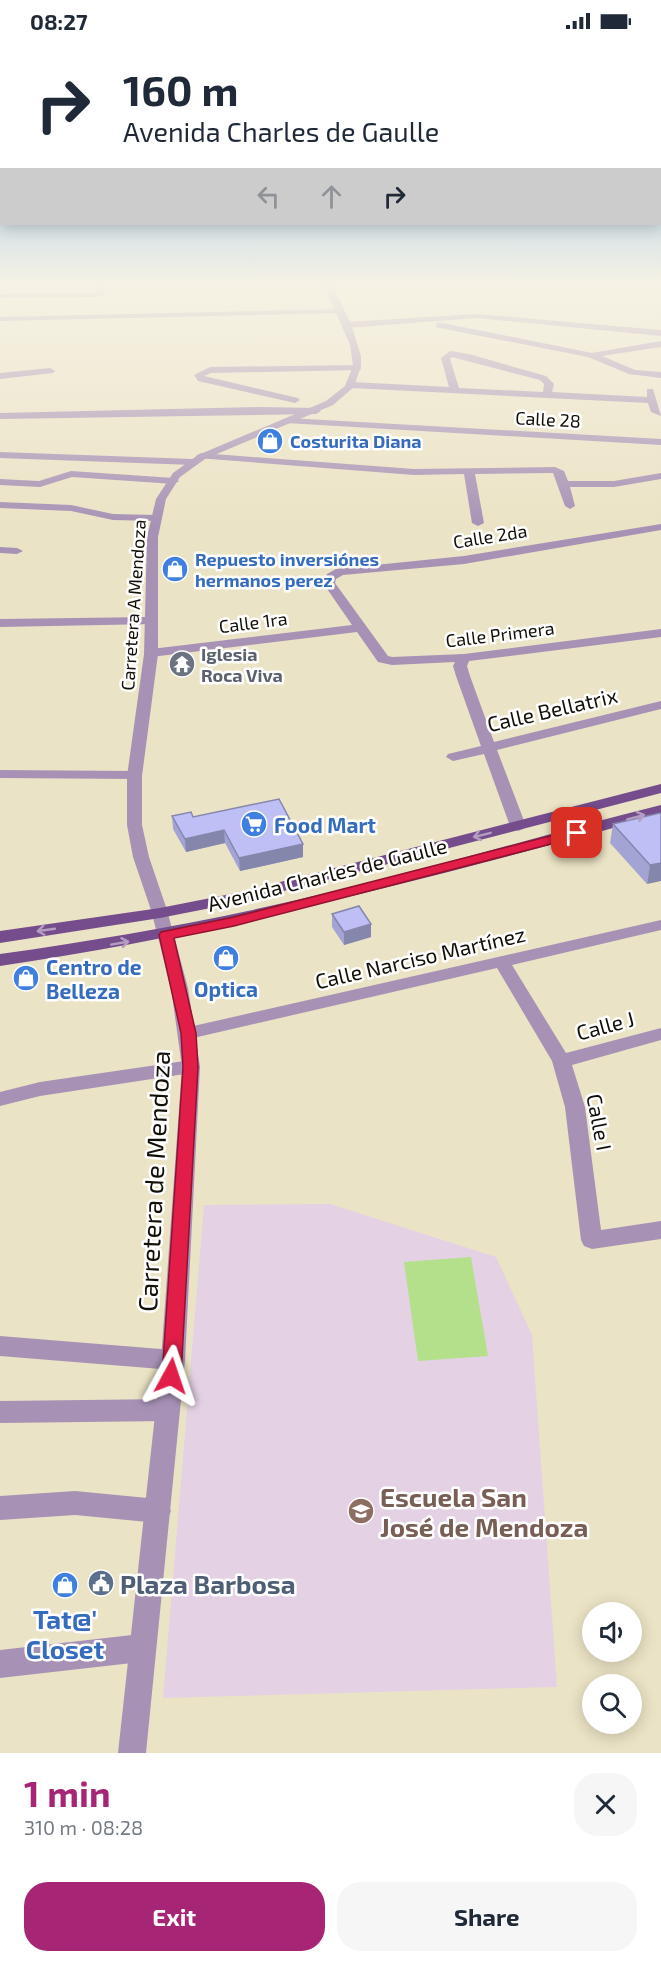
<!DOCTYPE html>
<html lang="en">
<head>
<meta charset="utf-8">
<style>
  :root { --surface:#fff; --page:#f6f6f7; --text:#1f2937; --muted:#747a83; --accent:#a62574 }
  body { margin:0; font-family:"Exo 2",sans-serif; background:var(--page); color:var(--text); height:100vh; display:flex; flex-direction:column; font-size:22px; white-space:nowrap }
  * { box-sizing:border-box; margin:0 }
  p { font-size:20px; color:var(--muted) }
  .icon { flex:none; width:33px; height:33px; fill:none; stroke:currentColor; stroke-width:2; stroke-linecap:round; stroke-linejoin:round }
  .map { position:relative; height:1711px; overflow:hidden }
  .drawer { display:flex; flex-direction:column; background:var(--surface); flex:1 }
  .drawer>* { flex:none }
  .banner { position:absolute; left:0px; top:0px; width:662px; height:183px; box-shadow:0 3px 15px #0003; background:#fff; color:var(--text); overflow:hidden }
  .fabs { position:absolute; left:582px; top:1560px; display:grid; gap:12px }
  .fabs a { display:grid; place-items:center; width:60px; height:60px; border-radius:50%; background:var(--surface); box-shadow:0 3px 15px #0003; font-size:30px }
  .pin { position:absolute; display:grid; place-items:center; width:51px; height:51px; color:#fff; margin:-26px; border-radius:12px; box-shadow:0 3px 9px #0006 }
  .me { position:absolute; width:66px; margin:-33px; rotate:5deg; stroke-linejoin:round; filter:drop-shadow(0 0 4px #0008) }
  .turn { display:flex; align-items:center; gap:21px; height:126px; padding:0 24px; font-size:27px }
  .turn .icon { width:78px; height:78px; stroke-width:2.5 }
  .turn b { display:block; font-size:42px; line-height:51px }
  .lanes { display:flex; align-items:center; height:57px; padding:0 24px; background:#0003; justify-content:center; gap:30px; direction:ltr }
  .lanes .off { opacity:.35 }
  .round { display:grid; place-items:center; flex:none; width:63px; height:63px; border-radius:24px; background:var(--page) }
  .summary { display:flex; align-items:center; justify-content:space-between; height:102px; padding:0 24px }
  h1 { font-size:36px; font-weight:700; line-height:45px; color:var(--accent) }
  .primary-button { display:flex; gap:12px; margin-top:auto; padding:12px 24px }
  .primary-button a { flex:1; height:69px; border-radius:24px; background:var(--accent); color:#fff; font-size:24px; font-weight:700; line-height:69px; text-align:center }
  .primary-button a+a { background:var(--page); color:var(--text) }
  .status { display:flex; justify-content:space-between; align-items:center; height:42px; padding:0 30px; background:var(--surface); direction:ltr }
  .status svg { height:16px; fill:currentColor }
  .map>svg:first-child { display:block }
</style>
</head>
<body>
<div class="status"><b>08:27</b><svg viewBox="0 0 49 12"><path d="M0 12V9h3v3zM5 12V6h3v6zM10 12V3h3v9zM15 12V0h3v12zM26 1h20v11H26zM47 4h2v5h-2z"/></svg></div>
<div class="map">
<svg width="661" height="1711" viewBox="0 0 661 1711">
  <rect width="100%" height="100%" fill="#ebe3c5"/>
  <path fill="#e4d2e4" d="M330 1162 496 1215 532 1293 557 1645 163 1656 204 1163Z"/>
  <path fill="#b4df8b" d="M471 1215 488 1314 418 1319 404 1220Z"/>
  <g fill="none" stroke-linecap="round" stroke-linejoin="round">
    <path fill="#a792b5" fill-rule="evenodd" d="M98 243H106L103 254 96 255 0 256V252L96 251Z
      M343 267 340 271 0 279V275Z
      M477 272 661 288V294L477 276 346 286 342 283 346 280Z
      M438 280 592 311 661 299V305L602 314 635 328 661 330V336L629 332 588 315 435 285Z
      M450 309 469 312 546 334 554 342 552 350 647 355V347H653L661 374 651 370 648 361 352 346 347 343 352 340 449 345 441 316ZM452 315 540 338 544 342 543 350 459 346 450 317Z
      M357 323 361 326 360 328 211 331 204 334 298 356 300 358 295 361 198 339 194 333 210 325Z
      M50 326 55 329 53 331 0 337V331Z
      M261 365 316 366 321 369 316 372 0 377V371Z
      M289 376 661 397V403L286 381V377Z
      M0 410 193 417 198 420 193 423 0 416Z
      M201 411 414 427 555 425 564 429 568 439H614L661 431V437L614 445H570L575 464 570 467 565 464 553 431 475 432 484 481 478 484 472 481 464 432 414 433 197 416 196 414Z
      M71 429 174 436 179 439 174 442 72 435 40 445 0 443V437L39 439Z
      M0 460 71 463 113 472 156 473 162 476 156 479 113 478 71 469 0 466Z
      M661 482V488L464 522 343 533 336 537 335 541 388 614 392 615 464 612 661 587V595L469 619 467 624 470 634 494 700 661 659V667L497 708 526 784 523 787 518 789 510 784 484 712 453 719 446 715 448 712 481 704 456 634 453 624 455 620 392 623 378 620 357 590 151 615 144 611 151 607 352 583 323 541 327 532 336 527 464 514Z
      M0 505 17 506 23 509 17 512 0 511Z
      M150 575 154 576V582L0 585V577Z
      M0 728 135 729 142 733 135 737 0 736Z
      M661 878V888L512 923 566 1011 661 986V998L572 1023 585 1065 601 1188 661 1179V1197L592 1207 584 1204 581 1198 565 1065 552 1019 497 926 189 997 182 996 180 991 182 986 189 985Z
      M191 1018 198 1020 200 1025 198 1030 40 1054 0 1064V1050L40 1040Z
      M0 1294 173 1308 181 1311 185 1318 181 1325 173 1328 0 1314Z
      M168 1357 176 1360 180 1368 176 1376 168 1379 0 1381V1359Z
      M75 1449 158 1457 167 1460 171 1469 167 1478 158 1481 75 1473 0 1478V1454Z
      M141 1592 151 1596 155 1606 151 1616 141 1620 0 1636V1608Z"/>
    <path fill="#a792b5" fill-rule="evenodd" d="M324 243H332L351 282 361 314V324L354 345 333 363 205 417 180 435 166 457 158 495V612L142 734V783L149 815 167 868 188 946 200 1025 185 1318 146 1711H118L161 1318 182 1025 171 946 151 868 133 815 127 783V734L144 612 147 495 156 457 173 431 198 413 326 359 345 344 353 324 350 303Z"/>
    <path fill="#754d8c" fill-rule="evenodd" d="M661 742V751L241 860 160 876 0 901V889L160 866 241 850Z
      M661 763V773C442 833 225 891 0 924V912C113 896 225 876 335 849 444 823 552 790 661 763Z"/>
  </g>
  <path fill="#a3a4d3" d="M660 771 647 842 610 801 613 782Z
    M172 774 193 775 303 815 240 829 225 801 186 810 173 787Z
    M332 872 371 882V895L344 903 332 885Z"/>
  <path fill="#8586ac" d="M224 788 225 801 186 810 185 797Z
    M303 802V815L240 829 239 816Z
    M661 821V839L647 842 650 823Z
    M371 882V895L344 903V890Z"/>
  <path fill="#bebff5" stroke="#8586ac" stroke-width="1.5" d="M279 757 303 802 239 816 224 788 185 797 172 774 191 770 193 775Z
    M660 771 661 772V821L650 823 613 782Z
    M359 864 371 882 344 890 332 872Z"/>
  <defs><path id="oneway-shaft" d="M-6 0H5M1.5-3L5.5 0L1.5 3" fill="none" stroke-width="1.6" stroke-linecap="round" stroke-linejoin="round" transform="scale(1.5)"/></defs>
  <g stroke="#b39dc0">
    <use href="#oneway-shaft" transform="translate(636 775) rotate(-15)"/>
    <use href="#oneway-shaft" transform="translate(482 793) rotate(166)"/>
    <use href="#oneway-shaft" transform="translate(46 888) rotate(172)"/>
    <use href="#oneway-shaft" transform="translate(120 901) rotate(-10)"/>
  </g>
  <linearGradient id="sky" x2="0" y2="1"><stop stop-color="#72b3ed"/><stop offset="0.5" stop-color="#f6f2e5"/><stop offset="1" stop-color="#f6f2e5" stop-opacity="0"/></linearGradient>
  <rect width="661" height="483" fill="url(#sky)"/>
  <path fill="#e11d48" stroke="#92132f" stroke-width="1.5" d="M577 787 582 788V794L234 884 174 896 196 991 198 1025 181 1334 178 1340 171 1343 164 1340 162 1334 183 1025 181 991 159 893 161 890 234 875Z"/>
  <defs>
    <symbol id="shop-disc" viewBox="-11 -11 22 22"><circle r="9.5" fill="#3f7fe0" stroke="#fff"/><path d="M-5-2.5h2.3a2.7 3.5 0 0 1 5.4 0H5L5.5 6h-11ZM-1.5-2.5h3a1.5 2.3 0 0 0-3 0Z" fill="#fff"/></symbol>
    <symbol id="temple-disc" viewBox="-11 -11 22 22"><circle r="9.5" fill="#6b7280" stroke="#fff"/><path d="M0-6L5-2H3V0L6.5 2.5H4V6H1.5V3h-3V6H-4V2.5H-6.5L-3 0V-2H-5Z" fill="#fff"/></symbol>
    <symbol id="supermarket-disc" viewBox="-11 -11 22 22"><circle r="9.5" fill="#3f7fe0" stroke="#fff"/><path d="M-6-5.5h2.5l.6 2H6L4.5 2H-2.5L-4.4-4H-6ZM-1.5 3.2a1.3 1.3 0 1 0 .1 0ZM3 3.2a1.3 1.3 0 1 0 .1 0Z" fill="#fff"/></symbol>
    <symbol id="school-disc" viewBox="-11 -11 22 22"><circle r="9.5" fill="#8d6e63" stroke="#fff"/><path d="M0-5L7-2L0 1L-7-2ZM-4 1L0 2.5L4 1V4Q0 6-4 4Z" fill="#fff"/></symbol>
    <symbol id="civic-disc" viewBox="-11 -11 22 22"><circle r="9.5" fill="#5c6f8a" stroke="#fff"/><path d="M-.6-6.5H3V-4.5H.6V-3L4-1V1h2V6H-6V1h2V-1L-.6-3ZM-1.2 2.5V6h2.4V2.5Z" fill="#fff"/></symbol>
  </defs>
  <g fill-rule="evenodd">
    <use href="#shop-disc" x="255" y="384" width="30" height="30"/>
    <use href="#shop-disc" x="160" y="512" width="30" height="30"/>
    <use href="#temple-disc" x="167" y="607" width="30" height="30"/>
    <use href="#supermarket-disc" x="239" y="767" width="30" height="30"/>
    <use href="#shop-disc" x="211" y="901" width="30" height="30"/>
    <use href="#shop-disc" x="11" y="921" width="30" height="30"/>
    <use href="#school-disc" x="346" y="1454" width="30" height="30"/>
    <use href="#civic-disc" x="86" y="1526" width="30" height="30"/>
    <use href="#shop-disc" x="50" y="1528" width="30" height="30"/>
  </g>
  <g text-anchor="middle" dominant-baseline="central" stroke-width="5" stroke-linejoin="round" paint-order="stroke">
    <g font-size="18" fill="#120f06" stroke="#fff">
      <text transform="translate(548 377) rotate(3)">Calle 28</text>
      <text transform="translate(490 494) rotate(-9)">Calle 2da</text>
      <text transform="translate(133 563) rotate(-86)">Carretera A Mendoza</text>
      <text transform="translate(253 580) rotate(-7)">Calle 1ra</text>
      <text transform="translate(500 592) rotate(-7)">Calle Primera</text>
    </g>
    <g font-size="18" font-weight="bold" fill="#366cbe" stroke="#fff" text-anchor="start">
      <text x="290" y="399">Costurita Diana</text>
      <text x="195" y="517">Repuesto inversiónes<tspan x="195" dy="21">hermanos perez</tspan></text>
    </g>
    <g font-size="18" font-weight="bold" fill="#5b616d" stroke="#fff" text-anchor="start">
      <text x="201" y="612">Iglesia<tspan x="201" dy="21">Roca Viva</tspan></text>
    </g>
    <g font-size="21" fill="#120f06" stroke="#fff">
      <text transform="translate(552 667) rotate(-13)">Calle Bellatrix</text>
      <text transform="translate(327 832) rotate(-14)">Avenida Charles de Gaulle</text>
      <text transform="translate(420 915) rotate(-13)">Calle Narciso Martínez</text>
      <text transform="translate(605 983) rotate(-15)">Calle J</text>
      <text transform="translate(600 1080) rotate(79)">Calle I</text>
    </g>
    <g font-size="21" font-weight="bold" fill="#366cbe" stroke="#fff" text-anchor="start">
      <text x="274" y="782">Food Mart</text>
      <text x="46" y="924">Centro de<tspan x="46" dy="24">Belleza</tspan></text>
      <text x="226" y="946" text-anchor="middle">Optica</text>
    </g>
    <g font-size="26" fill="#120f06" stroke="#fff">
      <text transform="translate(153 1139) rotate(-87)">Carretera de Mendoza</text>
    </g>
    <g font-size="26" font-weight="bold" fill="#785e54" stroke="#fff" text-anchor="start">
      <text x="380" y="1454">Escuela San<tspan x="380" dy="30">José de Mendoza</tspan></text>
    </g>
    <g font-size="26" font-weight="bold" fill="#4e5e75" stroke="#fff" text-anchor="start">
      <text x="120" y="1541">Plaza Barbosa</text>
    </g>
    <g font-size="26" font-weight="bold" fill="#366cbe" stroke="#fff">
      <text x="65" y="1576">Tat@'<tspan x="65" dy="30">Closet</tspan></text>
    </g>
  </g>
</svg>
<div class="fabs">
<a><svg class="icon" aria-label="sound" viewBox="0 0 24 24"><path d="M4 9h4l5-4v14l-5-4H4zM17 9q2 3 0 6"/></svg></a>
<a><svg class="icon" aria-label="search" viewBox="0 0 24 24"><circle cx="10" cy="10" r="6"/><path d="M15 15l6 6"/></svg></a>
</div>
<div class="pin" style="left:577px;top:791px;background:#d93025"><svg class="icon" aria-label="arrive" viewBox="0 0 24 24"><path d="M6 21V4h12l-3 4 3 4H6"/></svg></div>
<svg class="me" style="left:171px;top:1334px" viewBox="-20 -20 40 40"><path d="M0-17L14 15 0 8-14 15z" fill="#e11d48" stroke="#fff" stroke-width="4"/></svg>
<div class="banner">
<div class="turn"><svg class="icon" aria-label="right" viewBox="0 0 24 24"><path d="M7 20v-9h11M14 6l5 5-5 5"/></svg><div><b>160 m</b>Avenida Charles de Gaulle</div></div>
<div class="lanes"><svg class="icon off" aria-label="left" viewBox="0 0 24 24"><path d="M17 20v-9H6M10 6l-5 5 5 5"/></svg><svg class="icon off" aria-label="ahead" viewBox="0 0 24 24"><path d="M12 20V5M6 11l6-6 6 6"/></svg><svg class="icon" aria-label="right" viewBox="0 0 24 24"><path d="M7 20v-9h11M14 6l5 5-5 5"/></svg></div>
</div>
</div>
<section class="drawer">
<div class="summary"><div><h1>1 min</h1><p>310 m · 08:28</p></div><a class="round"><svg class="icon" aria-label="close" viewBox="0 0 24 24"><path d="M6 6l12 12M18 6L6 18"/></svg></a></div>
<div class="primary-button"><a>Exit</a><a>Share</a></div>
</section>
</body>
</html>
